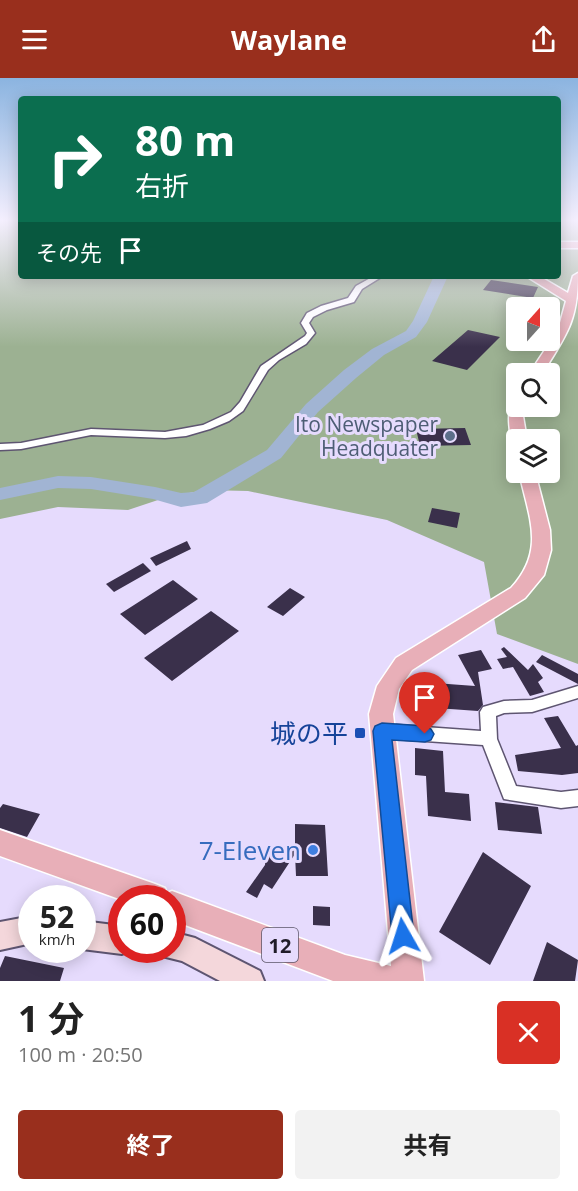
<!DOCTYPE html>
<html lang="ja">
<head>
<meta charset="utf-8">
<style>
  :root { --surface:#fff; --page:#f2f2f2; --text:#222; --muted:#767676; --accent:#992f1d }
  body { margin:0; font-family:"Open Sans","Noto Sans JP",sans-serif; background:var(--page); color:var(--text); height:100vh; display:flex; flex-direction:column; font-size:22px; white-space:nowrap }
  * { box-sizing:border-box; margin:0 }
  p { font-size:20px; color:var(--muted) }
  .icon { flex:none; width:33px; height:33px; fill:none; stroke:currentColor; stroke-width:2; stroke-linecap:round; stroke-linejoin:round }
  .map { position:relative; height:903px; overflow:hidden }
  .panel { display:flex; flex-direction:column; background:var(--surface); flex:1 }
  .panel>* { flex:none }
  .hud { position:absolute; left:18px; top:18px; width:543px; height:183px; border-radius:6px; box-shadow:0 3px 15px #0003; background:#0b6e4f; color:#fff; overflow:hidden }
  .needle { width:39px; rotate:21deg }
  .buttons { position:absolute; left:506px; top:219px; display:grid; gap:12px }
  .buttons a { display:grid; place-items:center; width:54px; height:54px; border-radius:6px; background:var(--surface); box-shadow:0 3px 15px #0003; font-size:30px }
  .speed { position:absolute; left:18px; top:807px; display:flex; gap:12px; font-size:30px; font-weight:700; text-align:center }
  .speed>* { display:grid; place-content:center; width:78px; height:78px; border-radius:50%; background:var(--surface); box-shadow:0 3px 15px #0003; line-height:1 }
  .speed small { font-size:15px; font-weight:400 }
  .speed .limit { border:9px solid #d22; background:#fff; color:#111 }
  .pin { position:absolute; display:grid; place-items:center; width:51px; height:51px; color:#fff; margin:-62px -26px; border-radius:50% 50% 50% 0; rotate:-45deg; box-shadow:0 0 6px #0007 }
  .pin .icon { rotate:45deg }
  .me { position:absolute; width:66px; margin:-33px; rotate:354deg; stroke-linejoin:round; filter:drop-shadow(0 0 4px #0008) }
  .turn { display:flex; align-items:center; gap:21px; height:126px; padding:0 18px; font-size:27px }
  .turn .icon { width:78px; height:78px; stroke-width:2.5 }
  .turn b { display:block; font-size:42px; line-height:51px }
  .then { display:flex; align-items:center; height:57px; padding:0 18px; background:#0003; gap:12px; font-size:22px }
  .round { display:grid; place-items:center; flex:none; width:63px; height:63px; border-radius:6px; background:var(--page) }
  .headline { display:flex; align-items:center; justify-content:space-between; height:102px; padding:0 18px }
  h1 { font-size:36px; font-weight:700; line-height:45px }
  .button { display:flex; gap:12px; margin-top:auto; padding:12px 18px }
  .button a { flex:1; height:69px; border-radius:6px; background:var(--accent); color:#fff; font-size:24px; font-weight:700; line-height:69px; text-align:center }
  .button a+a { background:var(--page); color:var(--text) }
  header { display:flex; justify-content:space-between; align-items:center; height:78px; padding:0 18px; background:var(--accent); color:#fff; font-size:27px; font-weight:700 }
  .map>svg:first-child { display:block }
</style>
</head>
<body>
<header><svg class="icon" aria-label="menu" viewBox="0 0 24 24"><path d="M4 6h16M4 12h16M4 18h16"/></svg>Waylane<svg class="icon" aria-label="share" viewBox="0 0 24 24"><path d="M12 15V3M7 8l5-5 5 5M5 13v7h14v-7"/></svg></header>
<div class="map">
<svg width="578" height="903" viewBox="0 0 578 903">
  <rect width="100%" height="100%" fill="#e6dbfd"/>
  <path fill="#9cb192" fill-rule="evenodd" d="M0 143H21V198H558V143H578V586L497 556 484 484 387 442 248 413 204 412 164 420 128 432 58 429 0 441ZM516 230H549V262H516ZM516 296H549V328H516ZM516 362H549V394H516Z"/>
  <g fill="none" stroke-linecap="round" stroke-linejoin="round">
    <path fill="#a1b4d3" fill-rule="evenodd" d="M434 198H448L427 244 416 259 384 277 356 300 318 334 281 380 207 425 181 429 153 421 91 411 58 410 0 422V410L58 398 91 399 155 409 181 415 194 414 267 372 306 326 344 292 372 271 406 253 413 243Z"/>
  </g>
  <path fill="#3a304b" d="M491 202 538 209 533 220 483 212Z
    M468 252 500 259 467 292 432 283Z
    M465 350 471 367 420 368 416 351Z
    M432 430 460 435 457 450 428 444Z
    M187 463 191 471 156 488 150 480Z
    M143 485 151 493 114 514 106 506Z
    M173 502 198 521 145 557 120 536Z
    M290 510 305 519 283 538 267 529Z
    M211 533 239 553 172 603 144 580Z
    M504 569 528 592 533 586 543 600 538 604 544 614 530 618 513 589 503 591 497 581 507 579 501 571Z
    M481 572 492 591 478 594 483 627 478 633 422 629 421 604 475 608 458 577Z
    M542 577 578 596V606L536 584Z
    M558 638 576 668 578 667V695L562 697 518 693 515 677 561 670 544 640Z
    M415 670 443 673 445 714 469 716 471 743 428 738 426 698 415 697Z
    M495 724 538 729 542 756 498 752Z
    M3 726 40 736 27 759 0 750V730Z
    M295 746 325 747 328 798H296L295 776 272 811 264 806 257 820 246 814 265 787 267 767 295 769Z
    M483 774 531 808 490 887 439 854Z
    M313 828 330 829V848L313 847Z
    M547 864 578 882 575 903H533Z
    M5 878 64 890 60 903H0V890Z"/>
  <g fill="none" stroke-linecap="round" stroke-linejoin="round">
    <defs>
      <path id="street" d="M374 198H383L362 211 354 224 327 232 313 239 309 245 315 255 306 266 279 282 268 292 243 333 229 343 210 351 186 358 165 360 91 357 21 371 0 372V366L21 365 91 351 165 354 203 347 231 334 240 324 261 288 305 258 307 255 301 245 307 235 321 228 348 220 356 208Z
        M578 608V620L532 634 504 635 496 638 497 661 516 708 561 714 578 712V728L561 730 504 721 483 667 382 660 376 658 374 653 376 648 382 646 481 653 480 634 483 629 504 623 532 622Z"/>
      <path id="secondary" d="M32 838V865L0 872V844Z
        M82 843 122 848V872H132L122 876 82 871Z
        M172 854 195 860 260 893 264 903H220L182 883 162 878 160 872H172Z"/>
      <path id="primary" d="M558 164H578V170H558Z
        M578 195C578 243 567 256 542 296H529L558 252 566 223 526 198H539L568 215 573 198Z
        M516 324V328H526L523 338 527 362H516V366L511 362C510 349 505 333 516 324Z
        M519 394H535L550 452 551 472 544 497 525 520 412 592 399 611 393 636 424 903H333L172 842V820L122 822 0 778V752L155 806 165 810 167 815 172 813 345 877 391 888 369 636 377 608 396 580 511 510C546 472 529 440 519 394Z"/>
    </defs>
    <use href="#street" stroke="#5e5571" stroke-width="3"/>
    <use href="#secondary" stroke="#5e5571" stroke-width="4"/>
    <use href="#primary" stroke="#fff" stroke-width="3"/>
    <use href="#street" fill="#fff" fill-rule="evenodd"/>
    <use href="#secondary" fill="#f4d7db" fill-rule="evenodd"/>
    <use href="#primary" fill="#e8afb8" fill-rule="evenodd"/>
  </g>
  <linearGradient id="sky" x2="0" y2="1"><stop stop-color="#8bb4e0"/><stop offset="0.53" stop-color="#f4effe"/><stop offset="1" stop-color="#f4effe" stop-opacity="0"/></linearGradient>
  <rect width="578" height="269" fill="url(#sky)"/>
  <path fill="#1a73e8" stroke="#114b97" stroke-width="1.5" d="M382 645 425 648 431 651 434 656 431 662 425 664 392 662 414 858 411 866 403 869 395 866 392 858 373 653 375 648Z"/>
  <circle fill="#5c6f8a" stroke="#e6dbfd" stroke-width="2" cx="450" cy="358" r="6"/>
  <rect fill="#1a4fb4" stroke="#e6dbfd" stroke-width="2" x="354" y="649" width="12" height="12" rx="3"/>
  <circle fill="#3f7fe0" stroke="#e6dbfd" stroke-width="2" cx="313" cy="772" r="6"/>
  <g text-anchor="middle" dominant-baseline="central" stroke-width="6" stroke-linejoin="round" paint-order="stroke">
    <rect fill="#e6dbfd" stroke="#5b5568" stroke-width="1.5" x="262" y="850" width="36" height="34" rx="4.5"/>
    <g font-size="20" font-weight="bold" fill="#201c28">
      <text x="280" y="867">12</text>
    </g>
    <g font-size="21" fill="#4e5e75" stroke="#e6dbfd" text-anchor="end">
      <text x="438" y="346">Ito Newspaper<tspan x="438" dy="24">Headquater</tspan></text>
    </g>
    <g font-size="26" fill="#164399" stroke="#e6dbfd" text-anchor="end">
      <text x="348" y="655">城の平</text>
    </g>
    <g font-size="26" fill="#366cbe" stroke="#e6dbfd" text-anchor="end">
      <text x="301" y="772">7-Eleven</text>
    </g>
  </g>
</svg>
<div class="buttons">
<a><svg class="needle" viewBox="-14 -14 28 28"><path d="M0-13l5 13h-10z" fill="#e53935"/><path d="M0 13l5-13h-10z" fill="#767676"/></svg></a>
<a><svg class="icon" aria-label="search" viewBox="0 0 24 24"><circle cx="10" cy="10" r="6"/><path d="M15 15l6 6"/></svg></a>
<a><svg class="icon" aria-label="layers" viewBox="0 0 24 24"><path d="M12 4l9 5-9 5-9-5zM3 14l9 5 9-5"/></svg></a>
</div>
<div class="speed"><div>52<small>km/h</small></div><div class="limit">60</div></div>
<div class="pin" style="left:425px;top:656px;background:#d93025"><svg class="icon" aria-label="arrive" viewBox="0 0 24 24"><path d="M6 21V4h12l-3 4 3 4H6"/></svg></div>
<svg class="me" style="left:403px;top:858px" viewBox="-20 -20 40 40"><path d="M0-17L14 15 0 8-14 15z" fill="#1a73e8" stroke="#fff" stroke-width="4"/></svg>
<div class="hud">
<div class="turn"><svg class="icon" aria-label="right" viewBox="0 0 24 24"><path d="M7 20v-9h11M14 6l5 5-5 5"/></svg><div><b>80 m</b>右折</div></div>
<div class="then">その先<svg class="icon" aria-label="arrive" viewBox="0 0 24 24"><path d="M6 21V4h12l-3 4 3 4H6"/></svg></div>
</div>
</div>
<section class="panel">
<div class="headline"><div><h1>1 分</h1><p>100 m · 20:50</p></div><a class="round" style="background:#d93025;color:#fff"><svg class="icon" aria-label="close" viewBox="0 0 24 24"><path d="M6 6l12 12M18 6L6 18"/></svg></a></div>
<div class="button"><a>終了</a><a>共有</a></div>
</section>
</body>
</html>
